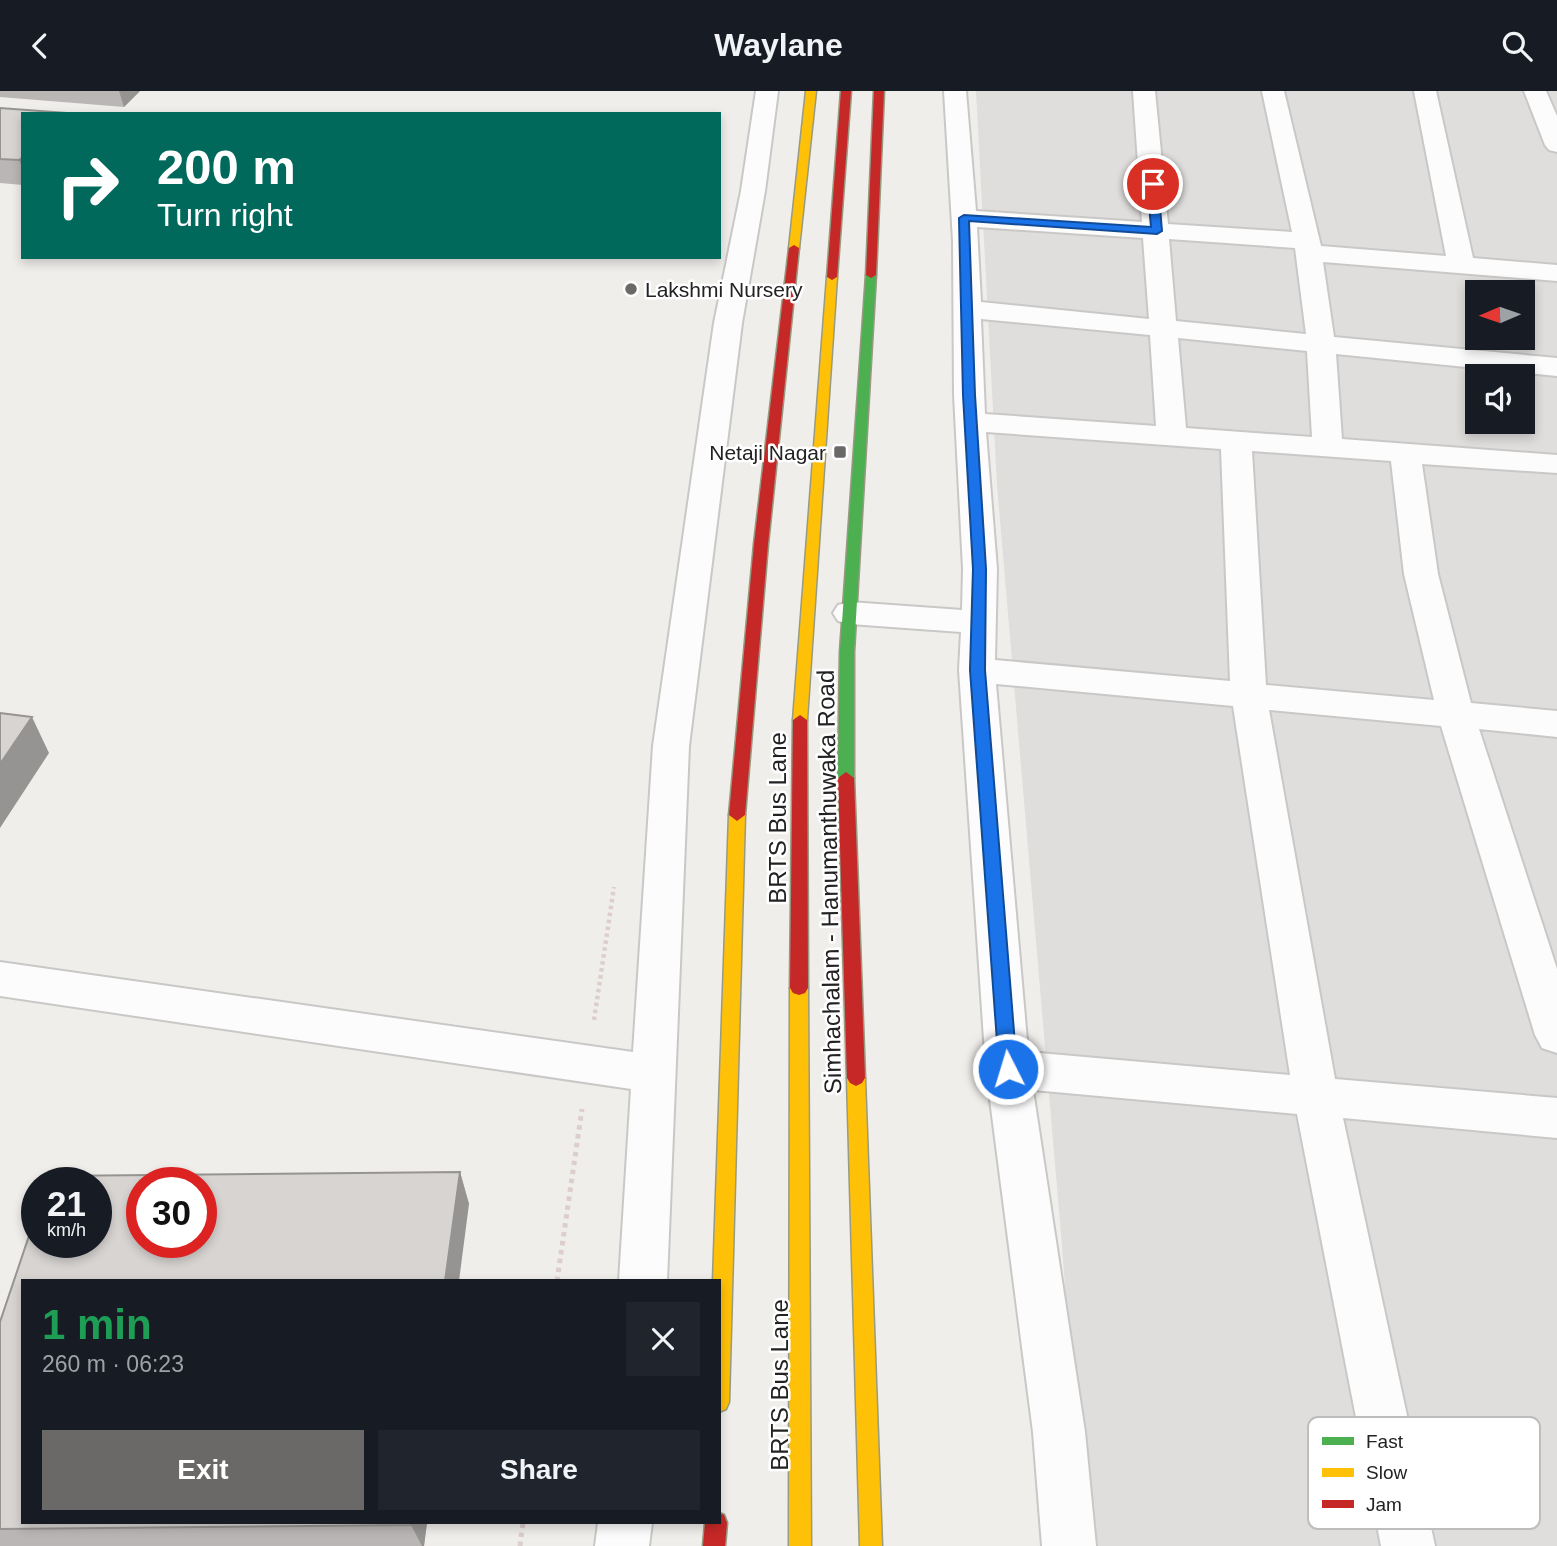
<!DOCTYPE html>
<html lang="en">
<head>
<meta charset="utf-8">
<style>
  :root { --surface:#171b24; --page:#20242c; --text:#f1f3f6; --muted:#9ea1a6; --accent:#6a6968 }
  body { margin:0; font-family:Arial,sans-serif; background:var(--page); color:var(--text); height:100vh; display:flex; flex-direction:column; font-size:26px; white-space:nowrap }
  * { box-sizing:border-box; margin:0 }
  p { font-size:23px; color:var(--muted) }
  .icon { flex:none; width:38px; height:38px; fill:none; stroke:currentColor; stroke-width:2; stroke-linecap:round; stroke-linejoin:round }
  .map { position:relative; flex:1; overflow:hidden }
  .details { position:absolute; left:21px; top:1188px; width:700px; height:245px; display:flex; flex-direction:column; background:var(--surface); border-radius:0px; box-shadow:0 4px 10px #0003 }
  .details>* { flex:none }
  .top-card { position:absolute; left:21px; top:21px; width:700px; height:147px; border-radius:0px; box-shadow:0 4px 10px #0003; background:#00695c; color:#fff; overflow:hidden }
  .needle { width:46px; rotate:268deg }
  .buttons { position:absolute; left:1465px; top:189px; display:grid; gap:14px }
  .buttons a { display:grid; place-items:center; width:70px; height:70px; border-radius:0px; background:var(--surface); box-shadow:0 4px 10px #0003; font-size:35px }
  .speed { position:absolute; left:21px; top:1076px; display:flex; gap:14px; font-size:35px; font-weight:700; text-align:center }
  .speed>* { display:grid; place-content:center; width:91px; height:91px; border-radius:50%; background:var(--surface); box-shadow:0 4px 10px #0003; line-height:1 }
  .speed small { font-size:18px; font-weight:400 }
  .speed .limit { border:10px solid #d22; background:#fff; color:#111 }
  .pin { position:absolute; display:grid; place-items:center; width:60px; height:60px; color:#fff; margin:-30px; border:4px solid #fff; border-radius:50%; box-shadow:0 2px 7px #0007 }
  .me { position:absolute; width:77px; margin:-38px; rotate:355deg; stroke-linejoin:round; filter:drop-shadow(0 0 5px #0008) }
  .turn { display:flex; align-items:center; gap:24px; height:147px; padding:0 21px; font-size:32px }
  .turn .icon { width:91px; height:91px; stroke-width:2.5 }
  .turn b { display:block; font-size:49px; line-height:60px }
  .round { display:grid; place-items:center; flex:none; width:74px; height:74px; border-radius:0px; background:var(--page) }
  .headline { display:flex; align-items:center; justify-content:space-between; height:119px; padding:0 21px }
  h1 { font-size:42px; font-weight:600; line-height:52px; color:#1e9e55 }
  .action { display:flex; gap:14px; margin-top:auto; padding:14px 21px }
  .action a { flex:1; height:80px; border-radius:0px; background:var(--accent); color:#fff; font-size:28px; font-weight:600; line-height:80px; text-align:center }
  .action a+a { background:var(--page); color:var(--text) }
  header { display:flex; justify-content:space-between; align-items:center; height:91px; padding:0 21px; background:var(--surface); font-size:32px; font-weight:600 }
  .map>svg:first-child { display:block }
</style>
</head>
<body>
<header><svg class="icon" aria-label="back" viewBox="0 0 24 24"><path d="M15 5l-7 7 7 7"/></svg>Waylane<svg class="icon" aria-label="search" viewBox="0 0 24 24"><circle cx="10" cy="10" r="6"/><path d="M15 15l6 6"/></svg></header>
<div class="map">
<svg width="1557" height="1455" viewBox="0 0 1557 1455">
  <rect width="100%" height="100%" fill="#f0eeeb"/>
  <path fill="#dfdedc" fill-rule="evenodd" d="M976 0H1557V1455H1084L1062 1155 997 394ZM1477 201H1522V247H1477ZM1477 285H1522V331H1477Z"/>
  <g fill="none" stroke-linecap="round" stroke-linejoin="round">
    <defs>
      <path id="street" d="M756 0H778L765 100 742 232 689 655 667 1190H619L631 998 0 905V871L633 961 653 655 714 232 741 100Z
        M944 0H966L976 120 1142 131 1133 0H1155L1168 133 1292 141 1262 0H1284L1321 155 1446 165 1414 0H1436L1473 167 1557 174V190L1323 171 1334 246 1557 267V285L1336 263 1342 348 1557 364V382L1422 373 1438 483 1471 612 1557 620V646L1479 638 1557 878V962L1542 957 1535 944 1441 635 1269 619 1335 988 1557 1007V1047L1343 1027 1435 1455H1381L1297 1023 1033 999 1085 1341 1096 1455H1042L1033 1341 986 978 959 579 961 541 850 533 838 530 833 522 838 514 850 511 962 519 963 478 954 304 953 150ZM977 136 1143 147 1149 228 981 211ZM1169 148 1295 157 1306 243 1176 230ZM981 228 1150 244 1156 335 985 323ZM1178 247 1307 260 1312 346 1186 337ZM986 341 1221 358 1230 590 995 569 997 478ZM1252 360 1391 370 1404 483 1434 609 1266 594ZM996 593 1233 615 1290 984 1028 961Z
        M1524 0H1546L1557 25V61L1549 59 1545 54Z
        M598 1432H652L649 1455H595Z"/>
      <path id="fast" d="M871 181 876 184 854 561V687L846 693 838 687 840 561 866 184Z"/>
      <path id="slow" d="M806 0H816L799 157 794 160 789 157Z
        M832 183 837 186 807 629 800 634 793 629 827 186Z
        M737 718 745 724 729 1311 726 1318 719 1321V1190H713L729 724Z
        M799 890 805 892 808 897 811 1455H789L790 897 793 892Z
        M856 979 862 982 865 987 882 1455H860L847 987 850 982Z"/>
      <path id="jam" d="M841 0H851L837 186 832 189 827 186Z
        M874 0H884L876 184 871 187 866 184Z
        M794 154 799 157 768 453 745 724 737 730 729 724 754 453 789 157Z
        M800 624 807 629 808 897 805 902 799 904 793 902 790 897 793 629Z
        M846 681 854 687 865 987 862 992 856 995 850 992 847 987 838 687Z
        M719 1422 724 1424 727 1432 725 1455H703L705 1432H719Z"/>
    </defs>
    <use href="#street" stroke="#c9c8c7" stroke-width="4"/>
    <use href="#fast" stroke="#999a82" stroke-width="3"/>
    <use href="#slow" stroke="#999a82" stroke-width="3"/>
    <use href="#jam" stroke="#999a82" stroke-width="3"/>
    <path stroke="#dccecd" stroke-width="4.5" stroke-dasharray="3.5 3.5" stroke-linecap="butt" d="M594 929 614 796"/>
    <path stroke="#dccecd" stroke-width="5" stroke-dasharray="4.5 4.5" stroke-linecap="butt" d="M557 1190 582 1018
      M520 1455 523 1432"/>
    <use href="#street" fill="#fdfcfc" fill-rule="evenodd"/>
    <use href="#fast" fill="#4caf50" fill-rule="evenodd"/>
    <use href="#slow" fill="#ffc107" fill-rule="evenodd"/>
    <use href="#jam" fill="#c62828" fill-rule="evenodd"/>
  </g>
  <path fill="#b9b6b5" d="M0 0H140L124 16 0 6Z
    M0 17 23 23V94L0 92Z
    M460 1081 469 1113 23 1432H427L424 1455H0V1231Z"/>
  <path fill="#969493" d="M119 0H140L124 16Z
    M23 66V78L19 69Z
    M32 626 49 662 0 737V673Z
    M460 1081 469 1113 459 1190H445Z
    M412 1432H427L424 1455H422L411 1434Z"/>
  <path fill="#d7d4d2" stroke="#969493" stroke-width="2" fill-rule="evenodd" d="M0 17 68 22 67 23H23V66L19 69 0 68Z
    M0 622 32 626 0 673Z
    M460 1081 445 1190H23V1432H412L411 1434 0 1438V1231L37 1121V1152H96V1092H46L49 1085ZM142 1092H201V1152H142Z"/>
  <path fill="#1a73e8" stroke="#114b97" stroke-width="2" d="M1153 90 1158 93 1162 140 1157 143 969 130 975 304 986 478 985 579 1017 978 1015 984 1008 986 1002 984 999 978 970 579 973 478 963 304 959 127 964 124 1151 136 1147 93Z"/>
  <g fill="#6a6968" stroke="#fff" stroke-width="2.5">
    <circle cx="631" cy="198" r="7"/>
    <rect x="833" y="354" width="14" height="14" rx="3.5"/>
  </g>
  <g text-anchor="middle" dominant-baseline="central" stroke-width="5" stroke-linejoin="round" paint-order="stroke">
    <g font-size="21" fill="#222" stroke="#fff" text-anchor="start">
      <text x="645" y="198">Lakshmi Nursery</text>
      <text x="826" y="361" text-anchor="end">Netaji Nagar</text>
    </g>
    <g font-size="24" fill="#222" stroke="#fff">
      <text transform="translate(777 727) rotate(-90)">BRTS Bus Lane</text>
      <text transform="translate(829 791) rotate(-91)">Simhachalam - Hanumanthuwaka Road</text>
      <text transform="translate(779 1294) rotate(-90)">BRTS Bus Lane</text>
    </g>
  </g>
  <rect x="1308" y="1326" width="232" height="112" rx="10" fill="#fff" stroke="#bdbdbd" stroke-width="2"/>
  <rect x="1322" y="1346" width="32" height="8" fill="#4caf50"/>
  <rect x="1322" y="1377" width="32" height="9" fill="#ffc107"/>
  <rect x="1322" y="1409" width="32" height="8" fill="#c62828"/>
  <g font-size="19" fill="#222">
    <text x="1366" y="1357">Fast</text>
    <text x="1366" y="1388">Slow</text>
    <text x="1366" y="1420">Jam</text>
  </g>
</svg>
<div class="buttons">
<a><svg class="needle" viewBox="-14 -14 28 28"><path d="M0-13l5 13h-10z" fill="#e53935"/><path d="M0 13l5-13h-10z" fill="#9ea1a6"/></svg></a>
<a><svg class="icon" aria-label="sound" viewBox="0 0 24 24"><path d="M4 9h4l5-4v14l-5-4H4zM17 9q2 3 0 6"/></svg></a>
</div>
<div class="speed"><div>21<small>km/h</small></div><div class="limit">30</div></div>
<div class="pin" style="left:1153px;top:93px;background:#d93025"><svg class="icon" aria-label="arrive" viewBox="0 0 24 24"><path d="M6 21V4h12l-3 4 3 4H6"/></svg></div>
<svg class="me" style="left:1008px;top:978px" viewBox="-20 -20 40 40"><circle r="17" fill="#1a73e8" stroke="#fff" stroke-width="3"/><path d="M0-11L8 9 0 5-8 9z" fill="#fff"/></svg>
<div class="top-card">
<div class="turn"><svg class="icon" aria-label="right" viewBox="0 0 24 24"><path d="M7 20v-9h11M14 6l5 5-5 5"/></svg><div><b>200 m</b>Turn right</div></div>
</div>
<section class="details">
<div class="headline"><div><h1>1 min</h1><p>260 m · 06:23</p></div><a class="round"><svg class="icon" aria-label="close" viewBox="0 0 24 24"><path d="M6 6l12 12M18 6L6 18"/></svg></a></div>
<div class="action"><a>Exit</a><a>Share</a></div>
</section>
</div>
</body>
</html>
